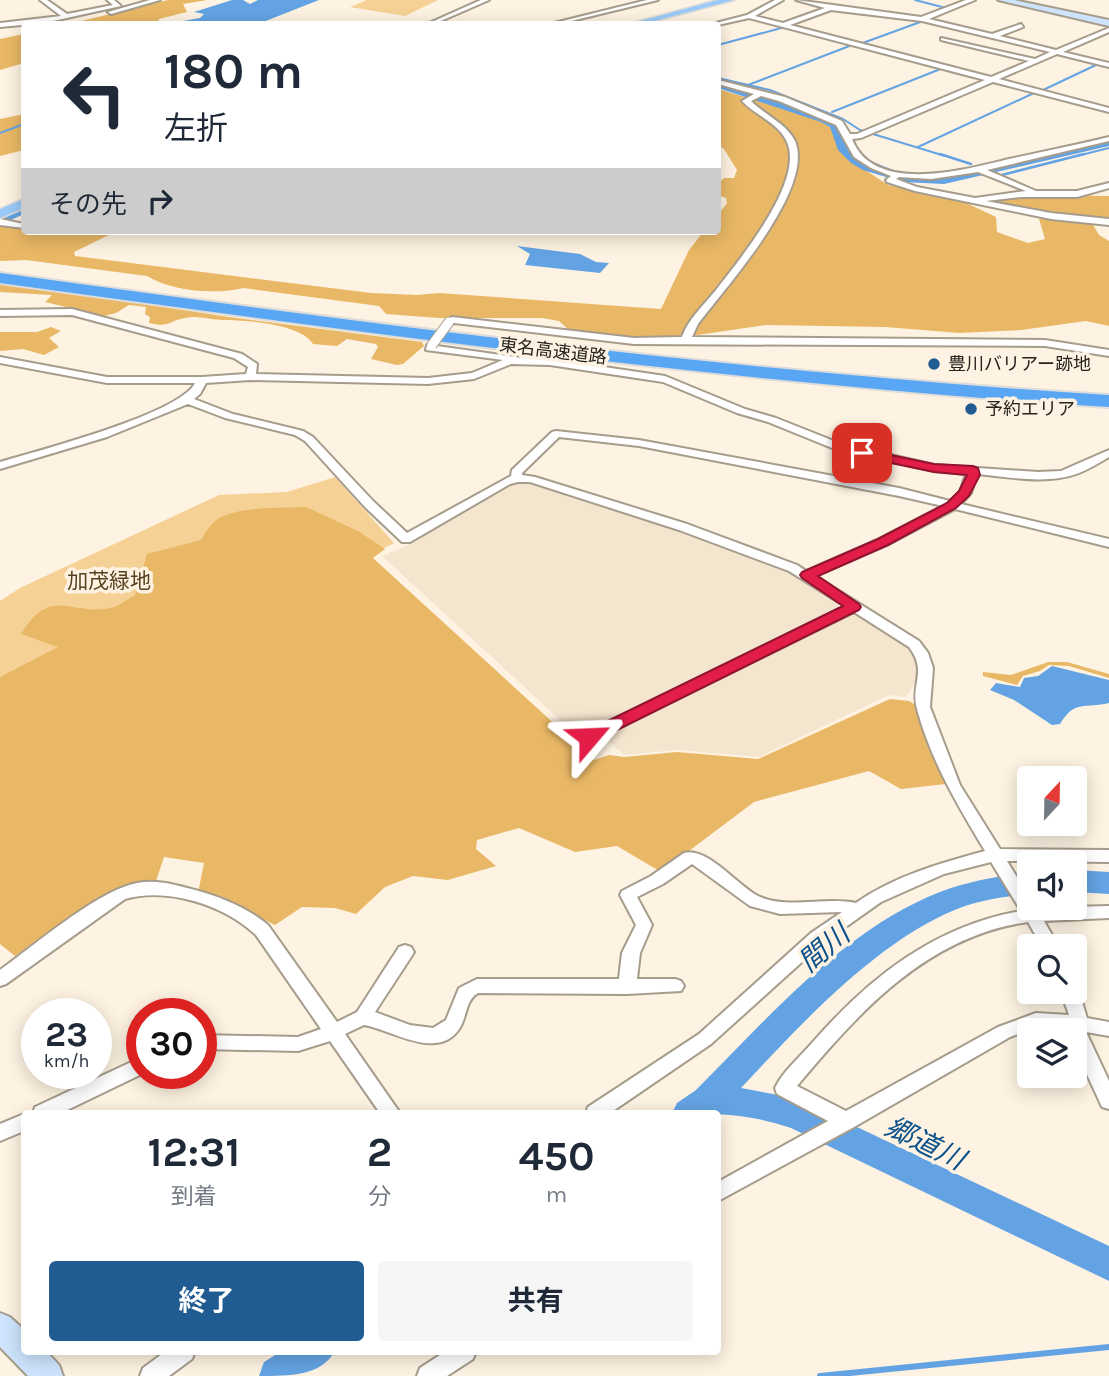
<!DOCTYPE html>
<html lang="ja">
<head>
<meta charset="utf-8">
<style>
  :root { --surface:#fff; --page:#f6f6f7; --text:#1f2937; --muted:#747a83; --accent:#205b92 }
  body { margin:0; font-family:Karla,"Noto Sans JP",sans-serif; background:var(--page); color:var(--text); height:100vh; display:flex; flex-direction:column; font-size:26px; white-space:nowrap }
  * { box-sizing:border-box; margin:0 }
  p { font-size:23px; color:var(--muted) }
  .icon { flex:none; width:38px; height:38px; fill:none; stroke:currentColor; stroke-width:2; stroke-linecap:round; stroke-linejoin:round }
  .map { position:relative; flex:1; overflow:hidden }
  .side { position:absolute; left:21px; top:1110px; width:700px; height:245px; display:flex; flex-direction:column; background:var(--surface); border-radius:7px; box-shadow:0 4px 18px #0003 }
  .side>* { flex:none }
  .top-card { position:absolute; left:21px; top:21px; width:700px; height:214px; border-radius:7px; box-shadow:0 4px 18px #0003; background:#fff; color:var(--text); overflow:hidden }
  .needle { width:46px; rotate:22deg }
  .buttons { position:absolute; left:1017px; top:766px; display:grid; gap:14px }
  .buttons a { display:grid; place-items:center; width:70px; height:70px; border-radius:7px; background:var(--surface); box-shadow:0 4px 18px #0003; font-size:35px }
  .speed { position:absolute; left:21px; top:998px; display:flex; gap:14px; font-size:35px; font-weight:700; text-align:center }
  .speed>* { display:grid; place-content:center; width:91px; height:91px; border-radius:50%; background:var(--surface); box-shadow:0 4px 18px #0003; line-height:1 }
  .speed small { font-size:18px; font-weight:400 }
  .speed .limit { border:10px solid #d22; background:#fff; color:#111 }
  .pin { position:absolute; display:grid; place-items:center; width:60px; height:60px; color:#fff; margin:-30px; border-radius:14px; box-shadow:0 4px 10px #0006 }
  .me { position:absolute; width:77px; margin:-38px; rotate:64deg; stroke-linejoin:round; filter:drop-shadow(0 0 5px #0008) }
  .turn { display:flex; align-items:center; gap:24px; height:147px; padding:0 28px; font-size:32px }
  .turn .icon { width:91px; height:91px; stroke-width:2.5 }
  .turn b { display:block; font-size:49px; line-height:60px }
  .then { display:flex; align-items:center; height:66px; padding:0 28px; background:#0003; gap:14px; font-size:26px }
  .eta { display:flex; justify-content:space-evenly; align-items:center; height:119px; text-align:center }
  .eta b { font-size:42px; font-weight:700; line-height:49px }
  .button { display:flex; gap:14px; margin-top:auto; padding:14px 28px }
  .button a { flex:1; height:80px; border-radius:7px; background:var(--accent); color:#fff; font-size:28px; font-weight:700; line-height:80px; text-align:center }
  .button a+a { background:var(--page); color:var(--text) }
  .map>svg:first-child { display:block }
</style>
</head>
<body>
<div class="map">
<svg width="1109" height="1376" viewBox="0 0 1109 1376">
  <rect width="100%" height="100%" fill="#fef3e2"/>
  <path fill="#f4e5ce" d="M530 481 772 564 821 589 836 600 839 606 594 731 571 730 382 556 418 541 422 535 512 483Z
    M851 615 866 617 914 648 922 672 906 697 889 695 759 757 677 750 624 755 604 738Z"/>
  <path fill="#f6d196" d="M367 0H438L405 16 350 7Z
    M335 477 394 543 377 552 142 597 67 646 0 680V601L20 588 219 495 287 492Z"/>
  <path fill="#e9b866" d="M168 0H207L183 4 187 12 159 19 158 24H69Z
    M24 34V63L0 70V39Z
    M718 89 819 119 832 129 844 156 888 185 962 201 996 217 997 232 1028 243 1045 239 1039 219 1046 216 1092 223 1099 235 1109 241V326L1086 321 1021 330 959 333 885 327 766 325 670 339 627 340 573 334 559 321 542 318H439L386 314 379 306 243 288C215 295 171 291 147 276L26 260 0 261V226L24 227V231H117L74 252 75 256 371 293 417 295 439 293 661 309 689 250 704 231H718V215L727 203 726 198 718 195V184L724 178H734L737 170 724 149 718 145Z
    M24 114V150L0 156V119Z
    M1036 195 1109 196V221L1051 214 993 201V197Z
    M0 282 229 317 422 342 424 346 403 364 397 365 371 359 378 347 376 344 347 339 337 346 313 344C301 324 245 320 223 320 211 320 197 315 185 318 168 321 170 328 149 323L150 317 145 314 146 307 129 305 116 313 104 316 45 302 52 295 0 292Z
    M51 327 61 331 49 338 59 347 44 355 23 349 0 351V332H37Z
    M306 507 358 531 385 549 373 558 594 760 609 755 624 757 677 752 758 759 890 699 909 701 919 707 946 784 901 789 869 771 754 802 661 872 617 846 575 852 519 828 477 840 476 849 496 866 448 880 413 876 385 887 356 914 335 908 302 907 275 925 238 907 198 893 204 863 164 857 156 881C101 889 59 925 15 956L0 944V677L58 647 21 634C52 585 68 616 111 608 119 606 128 599 135 595L147 554 201 540C205 534 209 526 214 522 230 506 284 508 306 507Z
    M1048 662H1067L1109 674V678L1069 666 1049 665 1040 671 1023 676 1017 685 983 676V672L1011 675Z"/>
  <path fill="#64a3e3" d="M232 0H243L250 4 258 0H319L258 24H173L172 23 200 18 204 14 194 12Z
    M517 246 580 254 596 262 609 263 600 273 525 265 530 254Z
    M1052 666 1109 680V703C1085 709 1075 699 1060 724L1052 725 1014 700 990 690 996 683 1020 687 1024 678 1038 676Z"/>
  <g fill="none" stroke-linecap="round" stroke-linejoin="round">
    <path stroke="#64a3e3" stroke-width="2" d="M915 0 946 8
      M558 22 572 19
      M547 24H552
      M860 44 923 21
      M718 45 785 27
      M718 78 770 90 843 119 860 130 945 156
      M748 85 852 45
      M1041 91 1098 64
      M832 112 943 68
      M0 133 24 124
      M918 147 1034 93
      M1077 156 1109 148"/>
    <path stroke="#64a3e3" stroke-width="2.5" d="M940 154 971 164
      M1002 175 1084 154"/>
    <path stroke="#64a3e3" stroke-width="6" d="M820 1376 1109 1347"/>
    <path fill="#64a3e3" fill-rule="evenodd" d="M718 80 769 94 831 116 841 122 851 148 861 157 903 174 944 176 1109 138V146L944 184 902 182 863 170 851 163 838 150 830 127 821 122 718 88Z
      M24 204V214L0 225V214Z
      M1074 870 1109 872V894L1074 892Z
      M1029 872V894C1008 896 986 899 965 906 881 936 801 1024 741 1088L773 1094 823 1111 1109 1246V1281L791 1128C751 1114 713 1113 672 1113L677 1103 696 1090C768 1018 843 930 940 892 969 881 999 876 1029 872Z
      M282 1351H335C321 1376 290 1376 259 1376L264 1362Z"/>
    <defs>
      <path id="minor" d="M40 0H47L67 14 113 5 107 0H114L121 6 44 23 0 27V23L61 16Z
        M150 0H160L111 14 108 12Z
        M481 0H489L434 24H427Z
        M647 0H658L559 24H550Z
        M775 0H783L755 16 783 23 825 8 796 0 921 17 966 0H975L929 19 992 34 1021 24 1023 27 1000 36 1056 50 1109 28V32L1063 52 1109 63V67L1057 54 999 79 1109 108V112L993 82 861 138 852 139C874 196 967 169 1009 159 1042 152 1076 145 1109 137V141L987 170 1036 191H1077L1109 183V188L1077 197H1021L986 201 1051 213 1109 219V225L1051 219 915 191 887 182 886 180 891 176 871 168 854 157 836 125 779 101 761 96 751 101C764 114 787 124 795 141 815 189 726 287 698 324L692 337 1045 340 1109 350V356L1045 346 634 344 454 323 446 324V320L452 317 634 338 682 337C688 319 704 305 716 290 739 260 807 179 786 140 778 123 755 115 742 101L754 94 718 84V80L785 97 842 121 850 134H857L985 80 749 18 718 25 712 24 747 15ZM831 10 922 21 1050 52 1035 59 941 38V40L1029 61 991 77 790 25ZM978 172 1026 191 975 198 917 187 896 179 899 177 931 179Z
        M0 219 24 224V228L0 225Z
        M0 310 72 309 242 354 257 364 256 374 428 378 472 373 503 360 426 350 427 345 432 342 437 346 522 358 550 359 665 376 745 409 776 418 839 443 934 465 1038 472 1061 471 1109 450V457C1099 463 1089 469 1079 473 1048 485 1009 477 977 474L971 493 961 504 1109 539V547L955 509 887 545 815 576 919 641 928 653 933 668 930 707 960 785 1000 849 1109 850V862L1007 861 1029 897V908L1109 906V918L1044 921 1059 947H1042L1028 922C927 936 859 1012 797 1086L846 1111 998 1027 1036 1013 1069 1015 1061 992H1074V986L1079 992 1087 1018 1109 1022V1036L1086 1032 1109 1081V1109L1102 1107 1074 1046V1031L1057 1027H1037L1010 1037 854 1127 718 1201V1182L828 1121 777 1094 775 1088C783 1071 800 1057 812 1043 869 978 934 926 1021 911L991 862 944 874 881 902 823 943 711 1044 610 1113H586L588 1107 699 1034 811 933 842 912 780 914 750 906 692 864 663 884 637 897 652 925 640 953 637 979H675L681 981 684 986 681 991 627 994 478 993C466 1000 467 1014 461 1026 440 1063 393 1030 364 1025L345 1034 400 1113H380L330 1041 298 1051 201 1049V1035L298 1037 321 1029 256 935C224 905 168 887 125 899L6 984 0 986V970C35 945 97 891 137 883 157 879 176 885 195 890 221 897 248 908 268 925L337 1022 357 1012 399 947 405 945 411 947 414 952 411 957 375 1012 410 1025 433 1028 446 1020 459 988 477 979H619L622 953 636 925 620 895 622 891 651 876 684 853C707 846 738 886 758 896 787 910 825 896 856 903 894 876 941 863 985 851 958 806 931 761 917 709 910 684 928 672 909 647L854 612 594 740H584L582 737 584 734 845 606 789 571 679 530 530 482H518L510 484 410 542H402L365 507 305 441 295 435 225 418 188 404 107 437 0 469V462C37 451 180 414 195 383H107L0 363V357L107 377H202L246 374 248 367 234 358 72 315 0 316ZM511 364 550 365 663 382 737 413 768 422 832 448 934 471 966 474 960 492 950 501 899 488 639 440 556 431 552 432 512 470 511 476 407 533 373 501 313 437 303 431 233 414 194 399 200 394 206 383 250 380 428 384 474 379ZM559 437 639 446 899 496 943 506 879 539 806 571 797 565 687 524 535 477 522 475V473Z
        M142 1057V1073H144L61 1113H33L35 1107Z
        M24 1114V1131L0 1141V1124Z
        M166 1351H195L192 1359 169 1376H140L143 1368Z
        M446 1351H476L473 1359 447 1376H417L420 1368Z"/>
      <path id="secondary" d="M998 0H1014L1109 20V26Z
        M0 1313 10 1317 24 1330V1351H46L59 1365 63 1376H28L0 1347Z"/>
      <path id="primary" d="M718 0H734L643 24H629Z
        M24 199V208L0 218V209Z"/>
      <path id="motorway" d="M0 273C369 324 737 372 1109 395V407C737 383 369 334 0 283Z"/>
    </defs>
    <use href="#minor" stroke="#a69c8c" stroke-width="4"/>
    <use href="#secondary" stroke="#a69c8c" stroke-width="4"/>
    <use href="#primary" stroke="#dcdcdb" stroke-width="3"/>
    <use href="#motorway" stroke="#dcdcdb" stroke-width="4"/>
    <use href="#minor" fill="#fff" fill-rule="evenodd"/>
    <use href="#secondary" fill="#cde4fc" fill-rule="evenodd"/>
    <use href="#primary" fill="#9bcaf8" fill-rule="evenodd"/>
    <use href="#motorway" fill="#58a6f4" fill-rule="evenodd"/>
    <defs>
      <path id="minor-bridge" d="M432 345 449 322"/>
    </defs>
    <use href="#minor-bridge" stroke="#a69c8c" stroke-width="11" stroke-linecap="butt"/>
    <use href="#minor-bridge" stroke="#fff" stroke-width="9"/>
  </g>
  <path fill="#e11d48" stroke="#92132f" stroke-width="2" d="M862 449 934 464 973 466 978 468 980 475 969 496 956 508 888 545 818 576 859 604 861 607 859 610 595 741H583L581 737 583 733 843 606 802 578 800 575 802 572 878 539 947 503 959 491 967 475 934 472 858 456 856 453Z"/>
  <g fill="#205b92" stroke="#fef3e2" stroke-width="2.5">
    <circle cx="934" cy="364" r="7"/>
    <circle cx="971" cy="409" r="7"/>
  </g>
  <g text-anchor="middle" dominant-baseline="central" stroke-width="7" stroke-linejoin="round" paint-order="stroke">
    <g font-size="18" fill="#27231d" stroke="#fef3e2">
      <text transform="translate(553 351) rotate(7)">東名高速道路</text>
    </g>
    <g font-size="18" fill="#27231d" stroke="#fef3e2" text-anchor="start">
      <text x="948" y="364">豊川バリアー跡地</text>
      <text x="985" y="409">予約エリア</text>
    </g>
    <g font-size="21" fill="#57421f" stroke="#fef3e2">
      <text x="109" y="581">加茂緑地</text>
    </g>
    <g font-size="28" font-style="italic" fill="#0b518c" stroke="#fef3e2">
      <text transform="translate(824 948) rotate(-40)">間川</text>
      <text transform="translate(925 1143) rotate(26)">郷道川</text>
    </g>
  </g>
</svg>
<div class="buttons">
<a><svg class="needle" viewBox="-14 -14 28 28"><path d="M0-13l5 13h-10z" fill="#e53935"/><path d="M0 13l5-13h-10z" fill="#747a83"/></svg></a>
<a><svg class="icon" aria-label="sound" viewBox="0 0 24 24"><path d="M4 9h4l5-4v14l-5-4H4zM17 9q2 3 0 6"/></svg></a>
<a><svg class="icon" aria-label="search" viewBox="0 0 24 24"><circle cx="10" cy="10" r="6"/><path d="M15 15l6 6"/></svg></a>
<a><svg class="icon" aria-label="layers" viewBox="0 0 24 24"><path d="M12 4l9 5-9 5-9-5zM3 14l9 5 9-5"/></svg></a>
</div>
<div class="speed"><div>23<small>km/h</small></div><div class="limit">30</div></div>
<div class="pin" style="left:862px;top:453px;background:#d93025"><svg class="icon" aria-label="arrive" viewBox="0 0 24 24"><path d="M6 21V4h12l-3 4 3 4H6"/></svg></div>
<svg class="me" style="left:589px;top:737px" viewBox="-20 -20 40 40"><path d="M0-17L14 15 0 8-14 15z" fill="#e11d48" stroke="#fff" stroke-width="4"/></svg>
<div class="top-card">
<div class="turn"><svg class="icon" aria-label="left" viewBox="0 0 24 24"><path d="M17 20v-9H6M10 6l-5 5 5 5"/></svg><div><b>180 m</b>左折</div></div>
<div class="then">その先<svg class="icon" aria-label="right" viewBox="0 0 24 24"><path d="M7 20v-9h11M14 6l5 5-5 5"/></svg></div>
</div>
<section class="side">
<div class="eta">
<div><b>12:31</b><p>到着</p></div>
<div><b>2</b><p>分</p></div>
<div><b>450</b><p>m</p></div>
</div>
<div class="button"><a>終了</a><a>共有</a></div>
</section>
</div>
</body>
</html>
